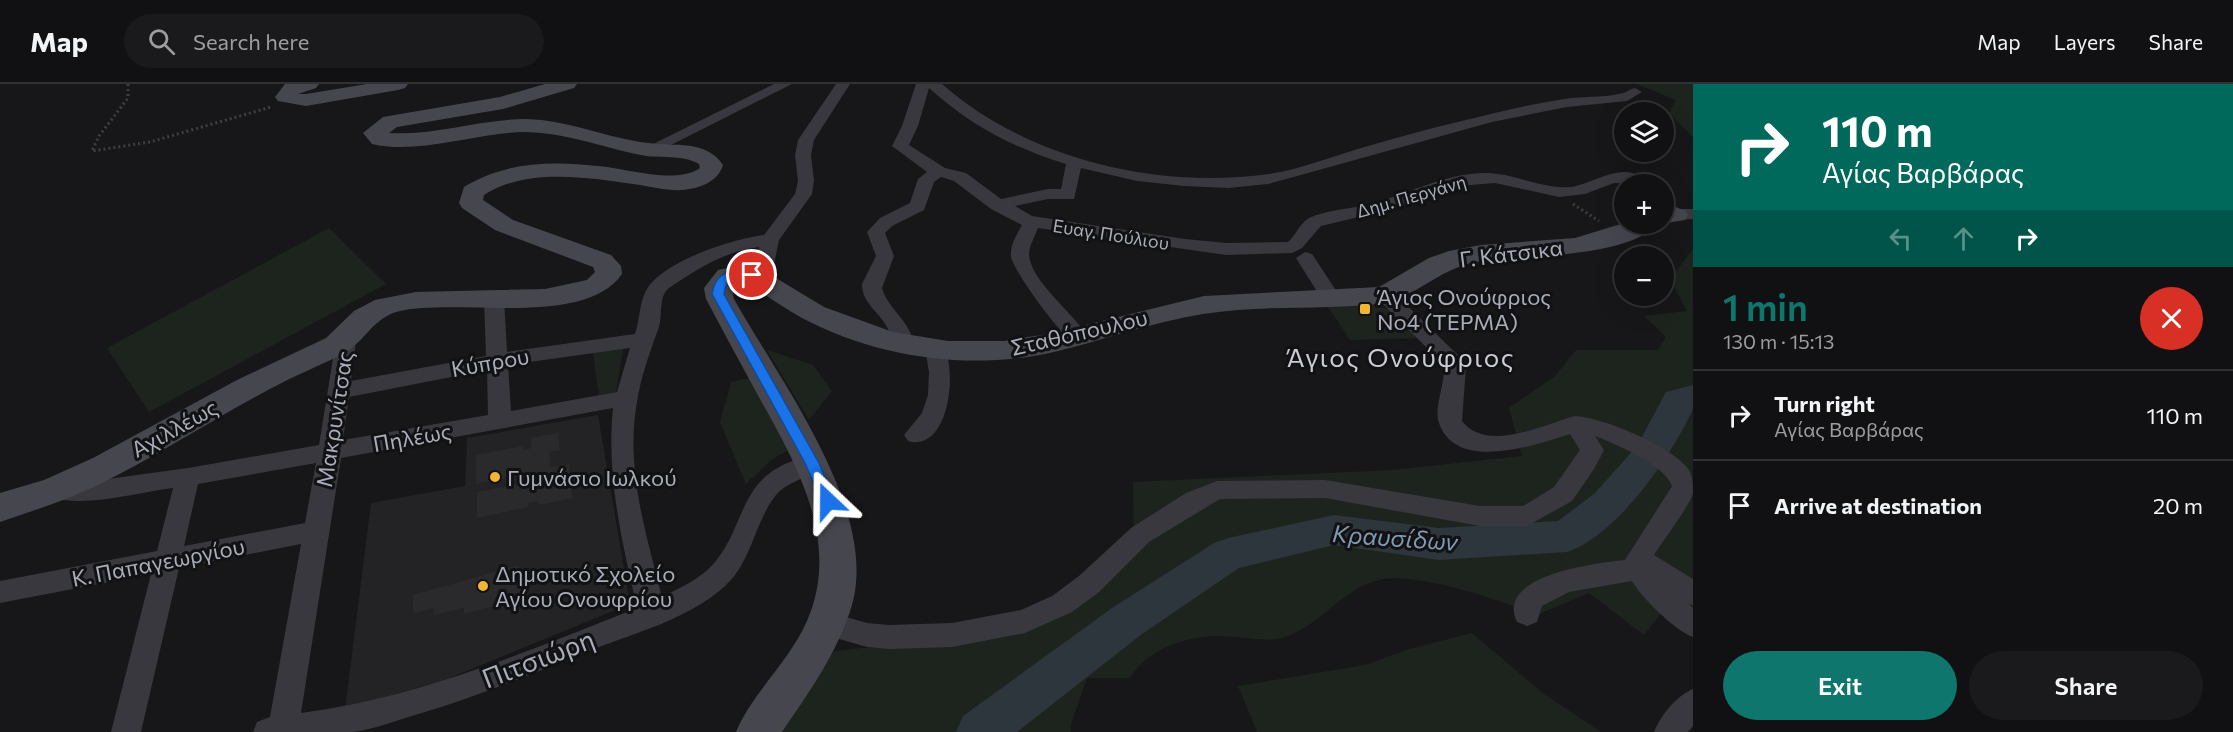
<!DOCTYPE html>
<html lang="en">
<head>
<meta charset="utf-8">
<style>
  :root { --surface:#111113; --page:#1a1a1c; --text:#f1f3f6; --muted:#9c9da0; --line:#303133; --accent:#0f766e }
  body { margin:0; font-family:Commissioner,sans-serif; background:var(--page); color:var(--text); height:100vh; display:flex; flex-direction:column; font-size:22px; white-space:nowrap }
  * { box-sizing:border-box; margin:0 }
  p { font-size:20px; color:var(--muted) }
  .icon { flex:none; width:33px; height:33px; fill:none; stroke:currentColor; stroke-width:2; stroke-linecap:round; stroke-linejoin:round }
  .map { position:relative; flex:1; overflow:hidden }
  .panel { display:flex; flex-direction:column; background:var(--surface); width:540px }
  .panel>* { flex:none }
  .hud { background:#00695c; color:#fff; overflow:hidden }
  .fabs { position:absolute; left:1614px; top:18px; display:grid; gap:12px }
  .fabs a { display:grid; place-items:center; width:60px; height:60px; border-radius:50%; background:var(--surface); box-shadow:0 6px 24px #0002,0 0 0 2px var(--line); font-size:30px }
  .pin { position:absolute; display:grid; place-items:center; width:51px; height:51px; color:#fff; margin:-26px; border:3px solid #fff; border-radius:50%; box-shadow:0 2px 6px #0007 }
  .me { position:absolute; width:66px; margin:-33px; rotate:337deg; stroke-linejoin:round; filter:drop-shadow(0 0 4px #0008) }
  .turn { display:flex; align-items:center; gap:21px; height:126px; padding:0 30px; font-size:27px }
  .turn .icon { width:78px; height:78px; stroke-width:2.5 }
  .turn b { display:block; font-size:42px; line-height:51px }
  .lanes { display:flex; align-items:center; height:57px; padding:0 30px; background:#0003; justify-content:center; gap:30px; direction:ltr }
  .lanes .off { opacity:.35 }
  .round { display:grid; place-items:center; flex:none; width:63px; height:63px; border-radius:32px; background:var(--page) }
  .headline { display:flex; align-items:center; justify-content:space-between; height:102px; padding:0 30px }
  h1 { font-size:36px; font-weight:600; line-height:45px; color:var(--accent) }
  .primary-button { display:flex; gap:12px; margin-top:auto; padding:12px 30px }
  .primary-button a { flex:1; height:69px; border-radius:36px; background:var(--accent); color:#fff; font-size:24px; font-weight:600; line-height:69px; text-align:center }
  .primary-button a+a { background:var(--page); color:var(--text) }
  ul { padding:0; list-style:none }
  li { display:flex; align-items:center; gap:18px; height:90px; padding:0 30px; border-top:2px solid var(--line) }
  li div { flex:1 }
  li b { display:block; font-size:22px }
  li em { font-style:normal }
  header { display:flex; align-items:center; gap:36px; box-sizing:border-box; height:84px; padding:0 30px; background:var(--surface); border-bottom:2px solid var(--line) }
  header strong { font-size:28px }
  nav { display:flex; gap:33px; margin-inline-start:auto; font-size:21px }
  .search { width:420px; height:54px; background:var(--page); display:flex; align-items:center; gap:15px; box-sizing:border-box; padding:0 21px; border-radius:33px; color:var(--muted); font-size:22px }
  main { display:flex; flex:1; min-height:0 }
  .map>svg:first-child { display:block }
</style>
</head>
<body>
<header>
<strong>Map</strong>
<div class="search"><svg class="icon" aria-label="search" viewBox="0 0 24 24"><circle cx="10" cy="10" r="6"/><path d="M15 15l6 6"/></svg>Search here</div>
<nav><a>Map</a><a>Layers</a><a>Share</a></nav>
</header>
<main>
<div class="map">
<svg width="1693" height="648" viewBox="0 0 1693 648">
  <rect width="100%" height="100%" fill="#171719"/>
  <path fill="#232326" d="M598 331 630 520 447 595 345 625 371 419 465 402 467 354Z"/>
  <path fill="#1d241e" d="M1637 0H1693V53L1669 30 1675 16Z
    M329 144 386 200 149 328 107 264Z
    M1693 165V539L1662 528 1644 551 1589 509 1537 531C1492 514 1445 497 1396 494 1353 493 1328 534 1293 550 1271 561 1243 552 1221 552 1187 551 1147 565 1130 594H1087L1071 640V648H768L830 568 861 564 904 563 1001 551 1134 466 1133 398 1393 386 1522 372 1509 324 1555 292 1576 266H1658L1666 253 1644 232 1687 227 1670 195Z
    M1323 215 1361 217 1391 226 1419 254 1350 256Z
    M623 265 616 308 599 311 593 269Z
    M767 266 813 281 832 307 809 336Z
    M754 293 790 365 771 376 746 400 720 338 731 298Z
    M1472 549 1544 610 1601 648H1257L1238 602 1365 581 1406 566Z"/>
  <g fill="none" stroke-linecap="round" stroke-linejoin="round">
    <path fill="#2d353d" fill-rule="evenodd" d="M1693 301C1693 307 1693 319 1693 325 1672 371 1618 451 1567 468L1439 476 1334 461 1239 484 1142 550 1017 648H956L963 632 1112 524 1214 459 1228 454 1334 431 1439 444 1558 437 1595 409 1637 362 1666 308Z"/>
  </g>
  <path fill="#2a2a2d" d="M558 349 560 366 549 368 551 383 569 380 572 414 539 421 538 417 528 419V423L477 434V408L534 397V389L476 400V371L523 362V366L532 364 531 354Z
    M519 481 522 515 464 530V524L434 531V524L413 529V511Z"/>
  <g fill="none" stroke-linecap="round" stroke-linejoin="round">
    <path stroke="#3e3f45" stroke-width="3" stroke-dasharray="2 3" stroke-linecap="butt" d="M128 0V14L99 52 92 67 150 58 271 23
      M1573 120 1599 137"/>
    <path fill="#38383e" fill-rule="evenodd" d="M774 0H792L655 69 649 71 641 66Z
      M836 0H850L814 56 811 71 814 97 812 110 779 156 774 180 759 195H745L742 191 756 178 759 163C725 167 697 185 669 204 658 213 663 230 659 243 650 268 641 292 637 318 625 383 646 450 662 513 680 504 702 494 715 478 745 442 739 398 790 378 801 374 809 369 820 373L824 379C816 392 789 396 776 411 754 439 752 478 725 502 690 534 638 548 594 565 535 589 476 613 415 631 395 637 374 645 353 648 321 648 285 648 253 648L257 638 270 633 301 460 179 484 141 648H111L151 490 0 519V497L157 467 173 404C135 409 86 424 49 413L46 406 49 399 58 397H93L188 384 319 361 336 256 339 251H353L356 256 351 297 486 272 484 215 487 211H501L504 215 507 268 635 250C640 236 639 218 647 205 664 177 732 155 764 151L795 110 798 97 795 71 798 56ZM630 264 617 308 511 327 508 281ZM487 286 488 331 343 356 349 313ZM613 324C606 393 622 457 637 524 529 567 417 614 301 629L341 374ZM316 379 305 439 184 462 198 400Z
      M916 0H942C1027 75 1157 106 1269 90 1301 85 1331 73 1361 64 1396 54 1431 44 1466 36 1498 28 1531 20 1564 15 1583 12 1605 14 1623 9 1627 8 1630 5 1635 4L1642 8 1627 17 1567 23 1492 38 1268 100 1228 104 1184 102 1137 97 1081 84 1074 115H1048L1015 122 1032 132 1185 155 1226 159 1288 158C1296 151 1300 139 1309 134 1326 126 1349 125 1367 121 1407 111 1444 89 1486 89 1515 89 1542 106 1571 103 1594 100 1628 73 1647 100L1614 99 1585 110 1559 113 1495 99 1458 102 1388 126 1321 142 1302 164 1292 169 1226 171 1038 144C1035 152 1029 162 1029 171 1031 197 1073 229 1087 251L1084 256C1080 257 1075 258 1071 256 1059 249 1012 185 1011 172 1010 161 1017 150 1022 141L991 125 954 97 941 93 934 98 924 126 892 142 885 149 894 172 882 204C887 222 904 233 911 250L908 263H894C890 257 891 251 888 245 880 228 862 220 862 200L876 172 867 148 880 134 910 119 918 95 927 88 892 62 902 42ZM929 4C971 42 1012 63 1066 80L1061 105H1048L1001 115 966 89 945 84 909 61 918 42Z
      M1664 116 1680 125H1693V135L1676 136 1664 129Z
      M1305 168 1312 170 1341 214 1338 218H1324L1321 214 1296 174Z
      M1385 205 1392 207 1464 277 1466 283 1462 337C1486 369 1543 341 1575 332 1602 333 1674 363 1689 386 1693 393 1693 401 1693 409 1691 420 1662 458 1654 471L1693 495V521L1689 520 1693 524V553C1674 546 1642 514 1632 497L1569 508 1542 522 1537 538 1527 542 1517 538C1494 491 1596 479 1625 476L1672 402C1666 382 1614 359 1595 352L1604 366 1594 385 1572 417 1527 442H1480L1325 414 1220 415 1149 458 1099 508 1072 528 1025 549 952 563 889 565 867 563 815 548 811 539 815 530 825 527 867 539 889 541 952 539 1021 526 1052 512 1079 492 1131 444 1186 409 1217 397 1325 396 1480 422H1523L1554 403 1580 366 1570 350C1536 361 1456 389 1439 339 1433 322 1447 298 1443 280L1378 215 1375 211 1378 207Z
      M935 257 942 259C959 285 949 369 908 357L904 351 922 329 928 311 929 288 925 264 928 259Z
      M1693 605V642L1688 648H1654C1661 631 1676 612 1693 605Z"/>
    <path fill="#46474e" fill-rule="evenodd" d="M285 0H319L316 4 298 10H306L367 0H408L405 4 398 6 306 22 278 17 275 13Z
      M545 0H577L574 4 503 25 397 43 389 49C434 52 480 35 526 35 569 36 606 54 648 59 674 63 706 55 723 81 718 98 700 104 683 106 666 107 649 102 633 100 585 93 526 84 484 111L483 116 513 136 611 171 621 182 622 190C585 244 458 214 400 227 373 233 365 258 343 270 314 284 285 296 257 312 202 342 150 376 94 403 64 417 32 427 0 438V409L44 396 93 374 237 296 326 254 354 227 375 216 416 208 545 205 587 196 595 188 593 183 495 146 462 124 459 119 464 103C504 78 551 77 597 82 625 84 677 101 700 84L699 80C682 70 660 75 641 71 601 63 564 48 523 48 476 49 418 71 372 60L363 49 383 33 500 13Z
      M1676 124 1685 126 1688 131 1685 136 1660 140H1664V126Z
      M1624 139 1656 140C1633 173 1520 172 1482 177 1442 182 1421 210 1385 219 1325 227 1264 220 1203 230 1152 238 1104 256 1054 268 970 287 878 274 802 234 782 223 763 209 744 198H736L732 204 734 215C779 296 879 426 852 521 838 568 809 608 782 648H736C753 608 789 578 807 537 841 459 798 383 760 315 742 282 724 249 706 215L704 204 718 186 741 181 761 185 824 223 893 248 948 257H1004L1053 249 1204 212 1379 203 1429 174 1449 167 1481 161 1575 154Z"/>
  </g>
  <path fill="#1a73e8" stroke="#114b97" stroke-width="1.5" d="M741 185 758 191 752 194C735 191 727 191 724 210L819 379 835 417 833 421H823L805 379 712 210C715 192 723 189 741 185Z"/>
  <g fill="#f2b635" stroke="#121214" stroke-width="2">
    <rect x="1359" y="219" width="12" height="12" rx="3"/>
    <circle cx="495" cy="393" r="6"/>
    <circle cx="483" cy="502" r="6"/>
  </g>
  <g text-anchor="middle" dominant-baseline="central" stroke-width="6" stroke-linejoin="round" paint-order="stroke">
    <g font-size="18" fill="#a9adb9" stroke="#121214">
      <text transform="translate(1411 112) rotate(-16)">Δημ. Περγάνη</text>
      <text transform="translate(1111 150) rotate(9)">Ευαγ. Πούλιου</text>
    </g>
    <g font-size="22" fill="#a9adb9" stroke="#121214">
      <text transform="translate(1511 169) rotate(-7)">Γ. Κάτσικα</text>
      <text transform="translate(1079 248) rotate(-13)">Σταθόπουλου</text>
      <text transform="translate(490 278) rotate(-10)">Κύπρου</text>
      <text transform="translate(334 335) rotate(-81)">Μακρυνίτσας</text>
      <text transform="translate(174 344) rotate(-29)">Αχιλλέως</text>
      <text transform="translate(412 353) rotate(-10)">Πηλέως</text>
      <text transform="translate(158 478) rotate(-11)">Κ. Παπαγεωργίου</text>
    </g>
    <g font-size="22" fill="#a9adb9" stroke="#121214" text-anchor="start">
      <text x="1377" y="212">Άγιος Ονούφριος<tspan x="1377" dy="25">Νο4 (ΤΕΡΜΑ)</tspan></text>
      <text x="507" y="393">Γυμνάσιο Ιωλκού</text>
      <text x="495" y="489">Δημοτικό Σχολείο<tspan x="495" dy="25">Αγίου Ονουφρίου</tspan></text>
    </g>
    <g font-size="24" font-style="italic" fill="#809ab3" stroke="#121214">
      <text transform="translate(1395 453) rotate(4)">Κραυσίδων</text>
    </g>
    <g font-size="26" letter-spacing="1.5" fill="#caccd5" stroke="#121214">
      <text x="1401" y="272">Άγιος Ονούφριος</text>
    </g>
    <g font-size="27" fill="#a9adb9" stroke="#121214">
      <text transform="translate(538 574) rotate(-21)">Πιτσιώρη</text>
    </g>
  </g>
</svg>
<div class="fabs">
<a><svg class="icon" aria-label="layers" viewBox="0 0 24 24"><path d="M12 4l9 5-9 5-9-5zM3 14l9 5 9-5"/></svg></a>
<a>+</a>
<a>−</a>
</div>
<div class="pin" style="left:752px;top:191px;background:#d93025"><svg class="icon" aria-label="arrive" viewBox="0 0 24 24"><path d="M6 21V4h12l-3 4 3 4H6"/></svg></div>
<svg class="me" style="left:828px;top:417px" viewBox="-20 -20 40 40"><path d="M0-17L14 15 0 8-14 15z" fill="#1a73e8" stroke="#fff" stroke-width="4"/></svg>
</div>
<section class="panel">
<div class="hud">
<div class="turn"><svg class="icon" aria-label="right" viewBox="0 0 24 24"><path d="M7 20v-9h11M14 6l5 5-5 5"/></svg><div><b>110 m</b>Αγίας Βαρβάρας</div></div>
<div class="lanes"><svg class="icon off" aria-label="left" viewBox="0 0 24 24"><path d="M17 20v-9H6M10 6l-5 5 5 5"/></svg><svg class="icon off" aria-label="ahead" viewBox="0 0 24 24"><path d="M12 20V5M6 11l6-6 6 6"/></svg><svg class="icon" aria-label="right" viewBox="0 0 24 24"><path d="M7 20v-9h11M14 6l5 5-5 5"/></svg></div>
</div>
<div class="headline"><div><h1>1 min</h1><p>130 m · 15:13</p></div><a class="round" style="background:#d93025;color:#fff"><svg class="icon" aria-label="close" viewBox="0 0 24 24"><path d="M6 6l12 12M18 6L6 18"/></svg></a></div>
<ul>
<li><svg class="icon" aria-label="right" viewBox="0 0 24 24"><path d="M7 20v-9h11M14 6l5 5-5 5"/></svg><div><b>Turn right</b><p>Αγίας Βαρβάρας</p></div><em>110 m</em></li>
<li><svg class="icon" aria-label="arrive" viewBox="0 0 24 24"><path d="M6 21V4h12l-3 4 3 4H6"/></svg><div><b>Arrive at destination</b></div><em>20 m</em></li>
</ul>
<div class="primary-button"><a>Exit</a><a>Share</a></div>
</section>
</main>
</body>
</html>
